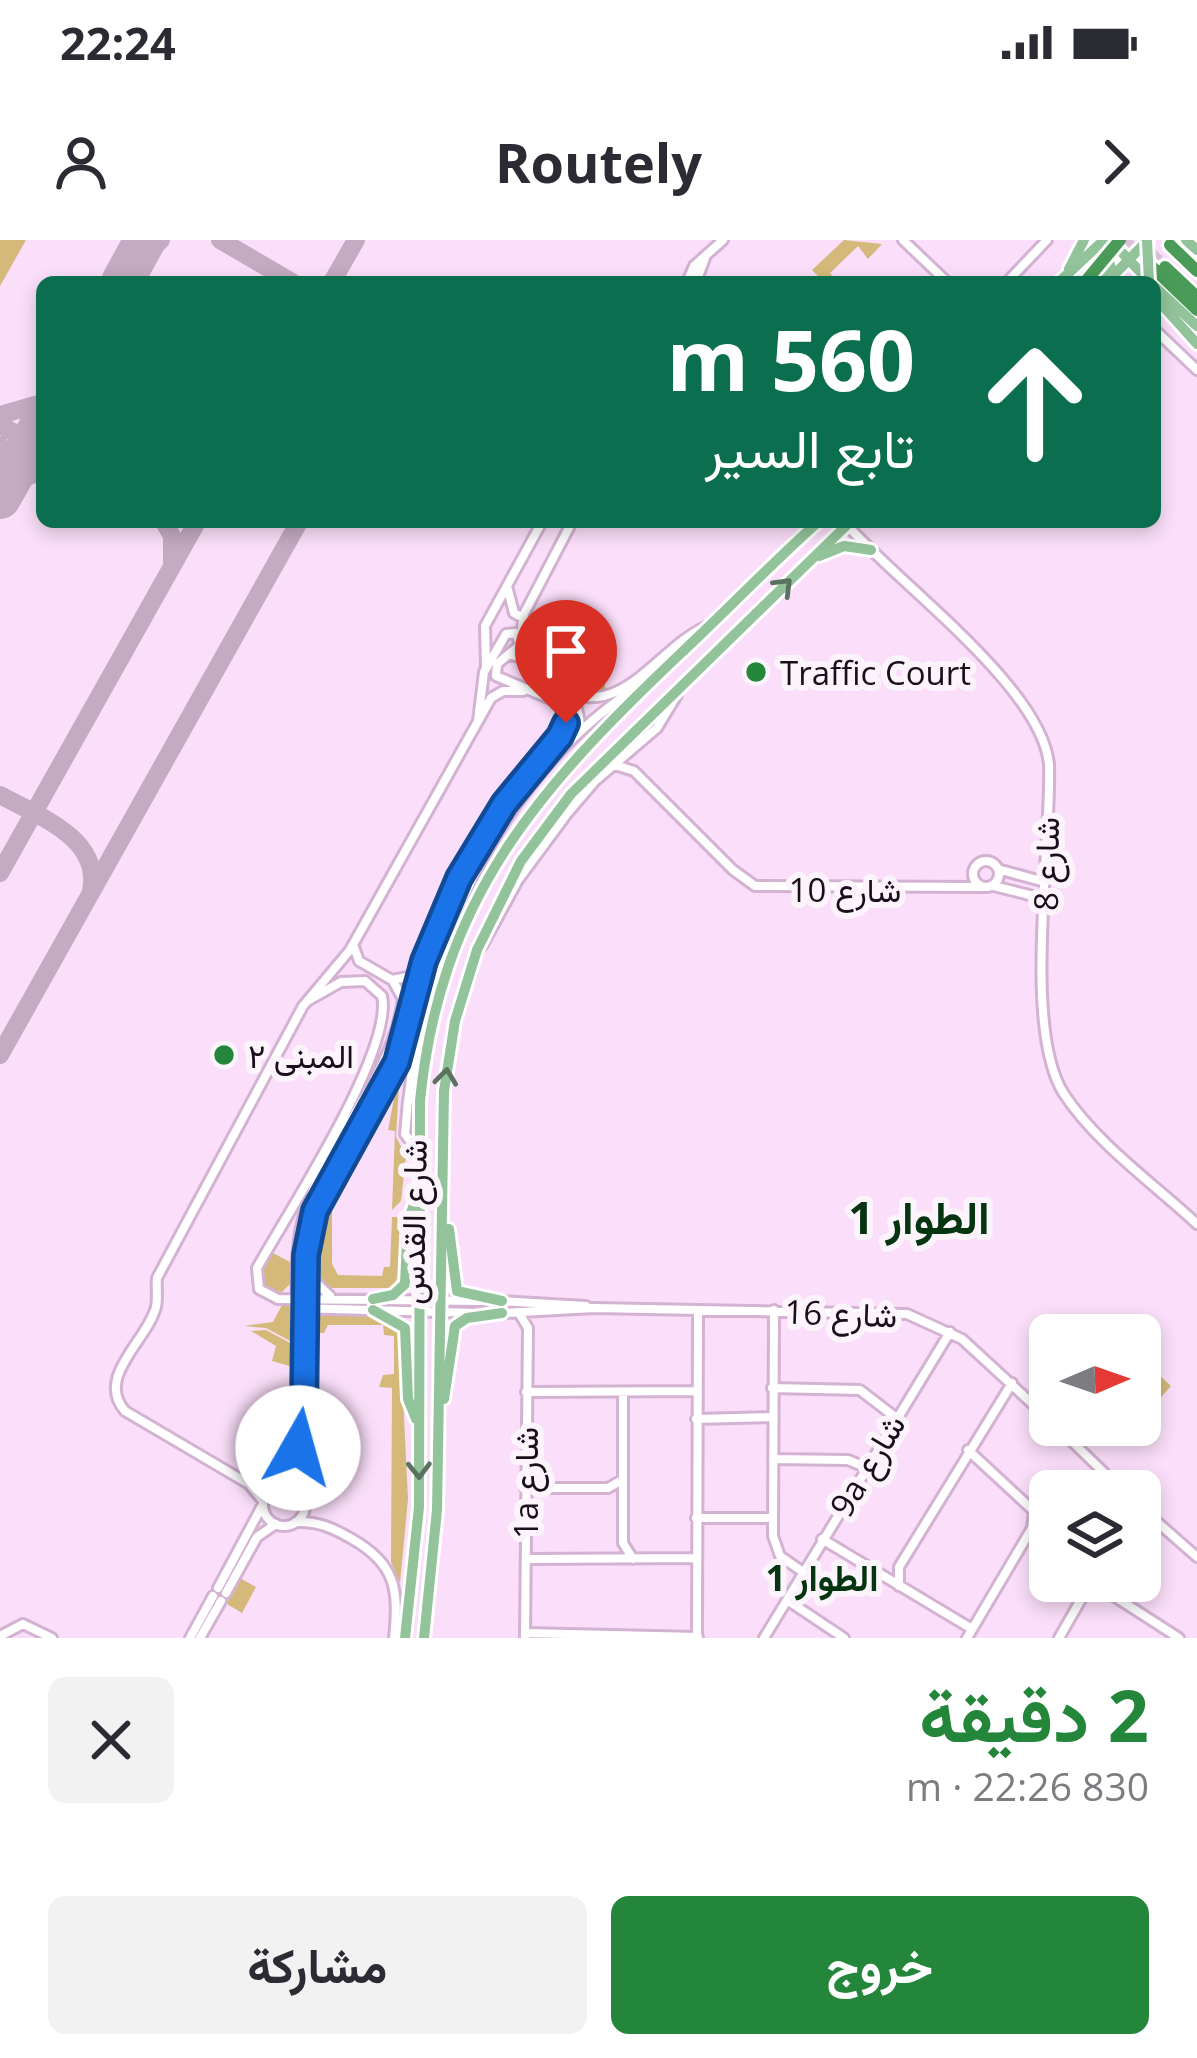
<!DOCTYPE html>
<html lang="ar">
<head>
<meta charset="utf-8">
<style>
  :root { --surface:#fff; --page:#f2f2f3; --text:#2b2b33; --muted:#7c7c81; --accent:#23863a }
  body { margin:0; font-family:"Open Sans",Vazirmatn,sans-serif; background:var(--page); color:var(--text); direction:rtl; height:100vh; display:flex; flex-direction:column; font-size:45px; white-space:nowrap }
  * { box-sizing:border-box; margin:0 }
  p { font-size:39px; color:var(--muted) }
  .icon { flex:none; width:66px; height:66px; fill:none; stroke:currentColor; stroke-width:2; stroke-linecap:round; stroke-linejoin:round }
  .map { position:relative; height:1398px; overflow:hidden; direction:ltr }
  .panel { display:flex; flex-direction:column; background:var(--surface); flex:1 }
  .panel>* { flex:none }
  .hud { position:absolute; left:36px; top:36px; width:1125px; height:252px; border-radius:18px; box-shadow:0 6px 18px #0003; direction:rtl; background:#0b6e4f; color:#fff; overflow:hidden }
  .needle { width:78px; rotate:88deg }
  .tools { position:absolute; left:1029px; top:1074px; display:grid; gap:24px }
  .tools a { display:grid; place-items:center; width:132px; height:132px; border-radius:18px; background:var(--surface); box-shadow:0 6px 18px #0003; font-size:60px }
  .pin { position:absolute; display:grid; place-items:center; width:102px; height:102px; color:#fff; margin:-123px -51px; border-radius:50% 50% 50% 0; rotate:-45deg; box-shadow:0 0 12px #0007 }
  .pin .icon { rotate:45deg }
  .me { position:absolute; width:132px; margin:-66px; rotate:7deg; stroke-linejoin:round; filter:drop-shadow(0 0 9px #0008) }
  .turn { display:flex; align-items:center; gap:42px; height:252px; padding:0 48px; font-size:54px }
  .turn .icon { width:156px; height:156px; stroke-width:2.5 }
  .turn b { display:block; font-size:84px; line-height:102px }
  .round { display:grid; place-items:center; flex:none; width:126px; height:126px; border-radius:18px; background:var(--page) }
  .overview { display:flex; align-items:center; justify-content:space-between; height:204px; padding:0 48px }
  h1 { font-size:72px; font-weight:700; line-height:90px; color:var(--accent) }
  .primary-button { display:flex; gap:24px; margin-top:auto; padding:24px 48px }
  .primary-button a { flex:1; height:138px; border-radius:18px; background:var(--accent); color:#fff; font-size:48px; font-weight:700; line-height:138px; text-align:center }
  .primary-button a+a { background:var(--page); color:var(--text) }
  .status { display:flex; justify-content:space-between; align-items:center; height:84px; padding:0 60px; background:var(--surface); direction:ltr }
  .status svg { height:33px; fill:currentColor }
  header { display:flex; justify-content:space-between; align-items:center; height:156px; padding:0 48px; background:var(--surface); font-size:54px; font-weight:700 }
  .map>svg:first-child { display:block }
</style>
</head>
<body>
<div class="status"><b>22:24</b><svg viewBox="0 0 49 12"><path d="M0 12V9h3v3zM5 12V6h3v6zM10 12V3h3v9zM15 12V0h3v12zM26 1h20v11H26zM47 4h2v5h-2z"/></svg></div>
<header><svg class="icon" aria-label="forward" viewBox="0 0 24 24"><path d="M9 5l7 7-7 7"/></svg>Routely<svg class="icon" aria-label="person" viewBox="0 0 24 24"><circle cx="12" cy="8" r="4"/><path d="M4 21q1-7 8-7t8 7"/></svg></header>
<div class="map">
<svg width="1197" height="1398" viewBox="0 0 1197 1398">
  <rect width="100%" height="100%" fill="#fbdffa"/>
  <path fill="#d4b97a" d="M0 0H26L0 46Z
    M844 0 882 4 868 19 858 6 830 33 837 41 824 42 812 30Z
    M574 423 605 439V450L597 455 578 449 570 439Z
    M400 827 396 897 406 916 401 961 392 970 395 891 388 890Z
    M332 962V1024L338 1035 382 1036 384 1027H390L392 977H401L400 1033 392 1048H326L315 1041 313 1014Z
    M271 1012 290 1022 291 1043 282 1052 268 1050 260 1040Z
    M283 1063 291 1064 292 1102 266 1088 244 1086 273 1082Z
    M345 1074 385 1079 400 1094 408 1259 400 1343 391 1322 392 1148 379 1147 383 1135 394 1134V1096L384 1095 383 1085H328L324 1093H310L320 1076Z
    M266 1090 292 1104 293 1127 272 1121 276 1106 251 1091Z
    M1140 1117 1171 1146 1140 1181Z
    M238 1337 256 1347 242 1373 227 1364Z"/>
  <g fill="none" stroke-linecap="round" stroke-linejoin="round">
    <path stroke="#c3abc2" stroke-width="18" d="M135 0 130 28 161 0
      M220 0 292 42
      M332 42 356 0
      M0 175 42 163
      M0 185 42 208
      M0 205V252
      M0 259 17 241 42 231
      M164 282 172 296V323
      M0 555C38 576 102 598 91 651
      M0 633 197 282
      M0 815 299 282"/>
    <path stroke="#c3abc2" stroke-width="42" d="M122 42 145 0
      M0 258 42 183"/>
    <path stroke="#d9c0d8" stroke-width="12" stroke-dasharray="12 6" stroke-linecap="butt" d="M1124 0 1150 25
      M1137 0 1165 27"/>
    <defs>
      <path id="minor" d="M903 0 947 42
        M687 42 694 26 723 0
        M696 42 705 18
        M1007 42 1047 0
        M1155 90 1197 130
        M847 285C900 345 1041 447 1049 524 1052 605 1022 789 1064 854 1096 903 1154 944 1197 984
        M507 346 514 373 523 378
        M521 396 524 374 572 282
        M521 399C545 418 585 458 579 492
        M511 415 542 423
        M486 426 485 386 542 282
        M570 453C625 475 659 408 705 387
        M615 525 634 531 733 630 755 646 984 647
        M973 634a13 13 0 1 1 26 0a13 13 0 1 1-26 0Z
        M1001 630 1045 642
        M994 646 1045 659
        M482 706 518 640 566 575 595 541 657 488 677 455
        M354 707 359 721 392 740 412 736 487 589 562 494 565 474 553 460 496 436 497 424 520 405 516 393 506 394 484 432 478 481
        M309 760 341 742 365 741 382 756C394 811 287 974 257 1028L259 1049 278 1059 485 1061
        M418 911 405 894C417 721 493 535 647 441
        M307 1034 330 1056
        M500 1061 586 1066
        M296 1068 475 1073
        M774 1070 773 1296 780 1316 803 1332
        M502 1073 594 1068 907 1074 962 1099 1050 1180
        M519 1073 528 1088 525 1398
        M772 1148 860 1150 895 1177
        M526 1152 696 1151
        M623 1152V1303L633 1319
        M696 1179 772 1177
        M1055 1185 1123 1251
        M968 1210 1050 1286
        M773 1219 848 1220 865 1227
        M263 1265a21 21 0 1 1 42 0a21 21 0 1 1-42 0Z
        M276 1245C315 1190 288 1060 300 992 316 907 391 847 403 759L393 741
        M525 1248H608L622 1240
        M299 1250 294 1229 304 1171 312 983 326 946 393 830 424 722
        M263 1261 249 1244 125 1171C95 1137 147 1101 156 1067 158 1058 156 1047 157 1038L303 766 350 710 491 458 503 451H523
        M1140 1267 1197 1317
        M696 1278H773
        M296 1282C318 1281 333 1288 352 1299 396 1324 399 1350 394 1398
        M822 1299 972 1389
        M526 1319 697 1318
        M1092 1342 1179 1398
        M899 1346V1327L1012 1143
        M218 1348 262 1266
        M226 1353 257 1297 276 1284
        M787 1360 844 1398
        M525 1393 698 1397
        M0 1396 23 1384 52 1398
        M697 1396 698 1070
        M190 1398 213 1356
        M200 1398 221 1361
        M764 1398 950 1092
        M967 1398 1032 1288 1034 1272
        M1059 1398 1091 1342"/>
      <path id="major" d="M1186 0 1197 10
        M1111 1 1150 42
        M1069 29 1084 0
        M1059 42 1104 0
        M1097 42 1111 28 1106 12
        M1107 42 1148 0
        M1155 47 1197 86
        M1155 57 1197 104
        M819 316 844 306 871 310
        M449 989 457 1051 502 1061
        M373 1059 393 1055 405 1044 408 980 417 957
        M373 1070 405 1088 408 1159 416 1179
        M444 1159 455 1086 467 1078 502 1073
        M405 1398 419 1267 420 861C440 658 538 549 679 415 726 371 770 325 818 282
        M424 1398 437 1270 444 851 455 781 477 710 521 621 571 554 850 282"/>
      <path id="highway" d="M1170 5 1197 31
        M1150 25 1197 70
        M1165 27 1197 57"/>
    </defs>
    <use href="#minor" stroke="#d3b2d2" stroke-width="14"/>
    <use href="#major" stroke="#fff" stroke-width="16"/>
    <use href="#highway" stroke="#fff" stroke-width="18"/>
    <use href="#minor" stroke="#fff" stroke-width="8"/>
    <use href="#major" stroke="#93c39b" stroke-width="10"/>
    <use href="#highway" stroke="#4b9b58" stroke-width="12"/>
    <defs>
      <path id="major-bridge" d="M1147 0 1149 42"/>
      <path id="highway-bridge" d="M1085 42 1120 0"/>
    </defs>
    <use href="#major-bridge" stroke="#fff" stroke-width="16" stroke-linecap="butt"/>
    <use href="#highway-bridge" stroke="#fff" stroke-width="18" stroke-linecap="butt"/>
    <use href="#major-bridge" stroke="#93c39b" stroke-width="10"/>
    <use href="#highway-bridge" stroke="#4b9b58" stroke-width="12"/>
  </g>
  <defs><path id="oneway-chevron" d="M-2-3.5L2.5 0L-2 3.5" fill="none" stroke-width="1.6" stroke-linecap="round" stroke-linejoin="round" transform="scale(3)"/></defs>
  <g stroke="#5c7260">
    <use href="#oneway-chevron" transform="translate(784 346) rotate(-45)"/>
    <use href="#oneway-chevron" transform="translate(446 837) rotate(-83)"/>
    <use href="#oneway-chevron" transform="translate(419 1230) rotate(89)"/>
  </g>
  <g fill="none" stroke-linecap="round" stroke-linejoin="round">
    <defs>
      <path id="route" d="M298 1208 304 1171 306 1015 315 971 397 822 424 721 459 638 504 564 560 496 566 483"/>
    </defs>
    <use href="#route" stroke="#114b97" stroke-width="30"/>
    <use href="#route" stroke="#1a73e8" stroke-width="21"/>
  </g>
  <g fill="#23863a" stroke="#fbf4fb" stroke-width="4.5">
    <circle cx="756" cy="432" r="12"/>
    <circle cx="224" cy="815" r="12"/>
  </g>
  <g text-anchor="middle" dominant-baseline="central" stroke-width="12" stroke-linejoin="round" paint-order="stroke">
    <g font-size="33" fill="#190e19" stroke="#fbf4fb" text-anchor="start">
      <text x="780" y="432">Traffic Court</text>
      <text x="248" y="815">المبنى ٢</text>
    </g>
    <g font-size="33" fill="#190e19" stroke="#fbf4fb">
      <text transform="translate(1046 624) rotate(-89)">شارع 8</text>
      <text x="845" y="649">شارع 10</text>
      <text transform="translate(413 982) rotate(-89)">شارع القدس</text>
      <text transform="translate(841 1073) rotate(2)">شارع 16</text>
      <text transform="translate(867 1225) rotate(-59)">9a شارع</text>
      <text transform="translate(525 1243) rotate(-90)">1a شارع</text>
    </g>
    <g font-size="36" font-weight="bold" fill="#043410" stroke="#fbf4fb">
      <text x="822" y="1337">الطوار 1</text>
    </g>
    <g font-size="45" font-weight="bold" fill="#043410" stroke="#fbf4fb">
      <text x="919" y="976">الطوار 1</text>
    </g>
  </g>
</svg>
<div class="tools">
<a><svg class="needle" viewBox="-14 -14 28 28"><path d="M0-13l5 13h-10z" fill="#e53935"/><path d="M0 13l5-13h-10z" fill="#7c7c81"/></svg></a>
<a><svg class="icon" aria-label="layers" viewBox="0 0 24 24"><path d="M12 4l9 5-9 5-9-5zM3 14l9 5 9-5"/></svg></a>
</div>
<div class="pin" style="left:566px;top:483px;background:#d93025"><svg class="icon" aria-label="arrive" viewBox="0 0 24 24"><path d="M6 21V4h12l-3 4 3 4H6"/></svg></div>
<svg class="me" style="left:298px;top:1208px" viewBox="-20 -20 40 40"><circle r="19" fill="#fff"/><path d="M0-13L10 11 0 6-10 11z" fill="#1a73e8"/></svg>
<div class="hud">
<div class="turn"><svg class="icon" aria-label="ahead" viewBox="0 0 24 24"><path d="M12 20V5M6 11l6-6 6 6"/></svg><div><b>560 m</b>تابع السير</div></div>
</div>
</div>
<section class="panel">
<div class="overview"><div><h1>2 دقيقة</h1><p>830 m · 22:26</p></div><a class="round"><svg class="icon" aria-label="close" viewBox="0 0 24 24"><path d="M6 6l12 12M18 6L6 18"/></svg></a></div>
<div class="primary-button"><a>خروج</a><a>مشاركة</a></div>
</section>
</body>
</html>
